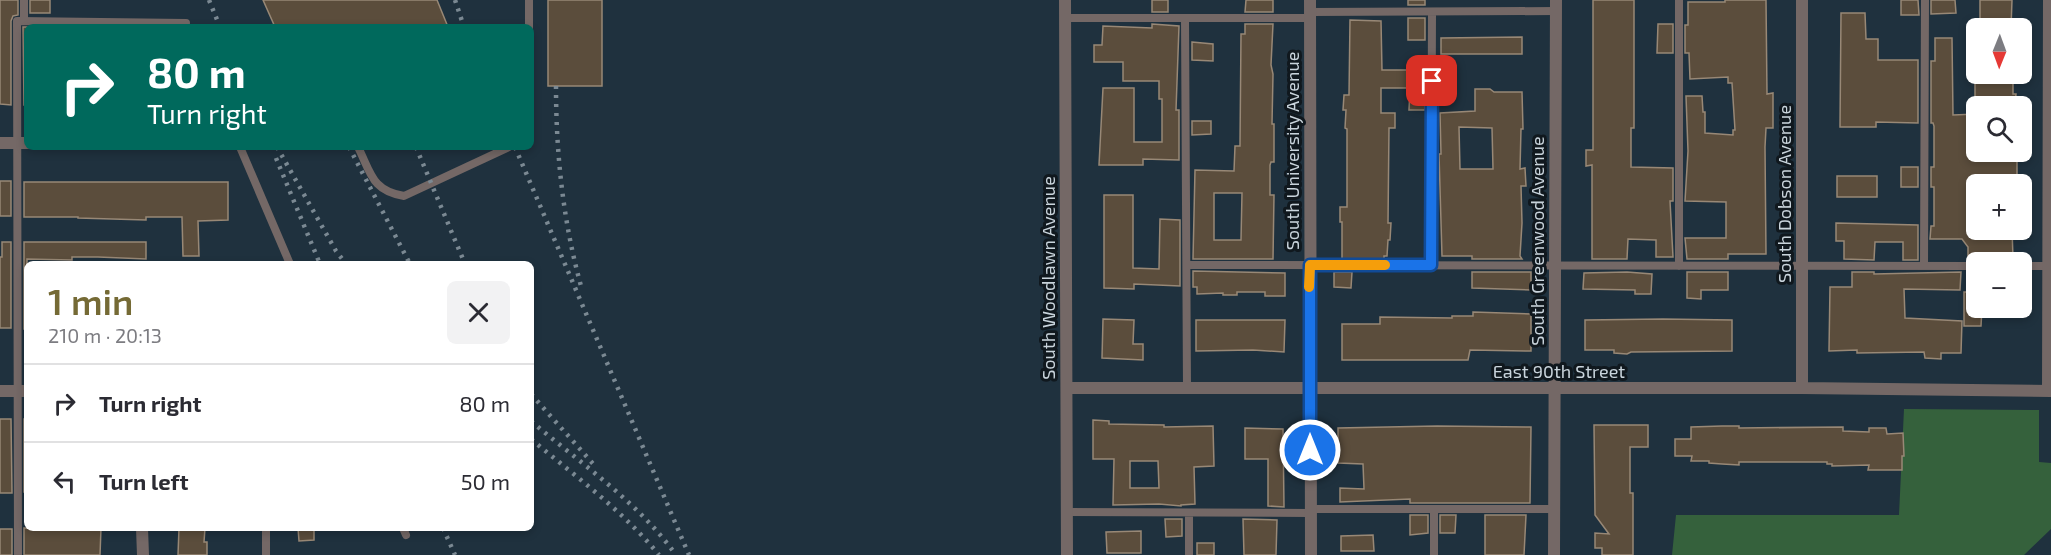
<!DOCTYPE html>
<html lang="en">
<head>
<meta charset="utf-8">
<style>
  :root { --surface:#fff; --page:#f2f2f3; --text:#2b2b33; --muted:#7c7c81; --line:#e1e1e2; --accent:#756a35 }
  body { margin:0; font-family:"Exo 2",sans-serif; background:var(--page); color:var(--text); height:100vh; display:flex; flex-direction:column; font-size:22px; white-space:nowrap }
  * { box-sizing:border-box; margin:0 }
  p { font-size:20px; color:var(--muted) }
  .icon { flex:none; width:33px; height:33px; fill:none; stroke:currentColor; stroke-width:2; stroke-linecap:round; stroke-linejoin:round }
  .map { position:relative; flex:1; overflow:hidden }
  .panel { position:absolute; left:24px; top:261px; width:510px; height:270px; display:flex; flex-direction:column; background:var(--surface); border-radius:9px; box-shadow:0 3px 9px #0003 }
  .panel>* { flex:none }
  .top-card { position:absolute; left:24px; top:24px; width:510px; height:126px; border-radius:9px; box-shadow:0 3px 9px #0003; background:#00695c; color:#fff; overflow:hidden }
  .needle { width:39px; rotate:181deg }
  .tools { position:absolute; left:1966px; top:18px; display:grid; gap:12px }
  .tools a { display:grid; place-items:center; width:66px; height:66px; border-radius:9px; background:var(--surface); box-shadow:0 3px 9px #0003; font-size:30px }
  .pin { position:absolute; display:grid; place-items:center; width:51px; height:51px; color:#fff; margin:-26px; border-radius:12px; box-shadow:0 3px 9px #0006 }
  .me { position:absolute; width:66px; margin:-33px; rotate:0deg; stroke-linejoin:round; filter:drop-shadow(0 0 4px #0008) }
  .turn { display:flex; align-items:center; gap:21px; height:126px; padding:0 24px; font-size:27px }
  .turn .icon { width:78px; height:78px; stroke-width:2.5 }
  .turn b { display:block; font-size:42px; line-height:51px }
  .round { display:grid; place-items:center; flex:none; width:63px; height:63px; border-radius:9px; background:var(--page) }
  .summary { display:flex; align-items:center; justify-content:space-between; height:102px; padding:0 24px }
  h1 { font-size:36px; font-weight:600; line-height:45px; color:var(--accent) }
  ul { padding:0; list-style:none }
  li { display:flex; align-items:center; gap:18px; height:78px; padding:0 24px; border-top:2px solid var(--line) }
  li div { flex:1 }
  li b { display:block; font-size:22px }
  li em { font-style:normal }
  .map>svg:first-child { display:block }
</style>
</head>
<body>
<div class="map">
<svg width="2051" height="555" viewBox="0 0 2051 555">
  <rect width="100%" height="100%" fill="#1f313e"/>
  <path fill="#35613c" d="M1904 409 2039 410V462L2051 463V529L2024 555H1672L1676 515H1899Z"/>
  <path fill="#5b4d3c" stroke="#988876" stroke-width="1.5" fill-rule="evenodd" d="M0 0H18V15L13 16 11 21V105L0 104Z
    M30 0H50V13H30Z
    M263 0H437L448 27H275Z
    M548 0H602V86H548Z
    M1152 0H1168V12H1152Z
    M1246 0H1273V12H1245Z
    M1408 0H1425V5H1408Z
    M1593 0H1634V128H1631V167L1673 168V201H1670L1673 257H1656V240L1628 239 1627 259H1592V165L1586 166V150H1593Z
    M1725 0H1766L1767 94 1773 93V128H1766L1765 147 1766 254H1728V259H1687L1685 238H1726V202L1685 201 1688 151 1686 96H1702L1703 112H1705V133L1733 135V130H1735L1732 83H1728V77L1690 79 1689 53H1685V25H1688V2H1725Z
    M1901 0H1918L1919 15H1901Z
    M1931 0H1955L1956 13 1931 14Z
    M1980 0H2012L2011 28H1980Z
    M1841 13H1865L1866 39H1878V60H1918V123L1876 122V127H1840Z
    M1408 18H1425V40H1408Z
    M1350 20 1381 21 1382 70H1424L1425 110H1409L1410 88H1381V113H1395V128H1389L1388 223H1391L1390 240H1388L1387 256H1384V259H1342V222H1340V207H1347V129L1345 128 1346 110H1343L1344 95H1349Z
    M1152 24 1179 26 1176 110H1179V160L1143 159V165H1099L1103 88H1134V142H1162V99H1159V81H1123V62H1094V45H1102L1103 26 1152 28Z
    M1245 24H1273L1271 65 1273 74 1272 124H1274V162H1271L1270 165V195H1274L1273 259H1193L1195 170 1234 171 1235 146H1240L1241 34H1245ZM1214 193H1242L1241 240H1214Z
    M1658 24H1673V53H1657Z
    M23 27H27V105H24Z
    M1522 37V54H1441V38Z
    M1935 38H1952L1953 115 1977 114V152H2017V184H1977V230H2012L2013 257H1968V247L1962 239H1930L1931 226H1934V187H1931V167H1934V126L1933 123H1931V61H1935Z
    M1192 42 1213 44V61L1192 60Z
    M1981 74H2013V94H2016L2015 106H1975V81H1981Z
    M1475 89H1490L1494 92H1522L1523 129H1521L1520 169 1525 168 1526 186H1521L1522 223 1520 256 1522 259H1472V256H1442L1439 154H1441L1440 113 1475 111ZM1459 127 1492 128 1493 169H1460Z
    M1192 121H1211V134L1192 135Z
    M1901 167H1918V187H1901Z
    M1837 176H1877V197H1837Z
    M0 181H11V216H0Z
    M24 182H228V220L198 221 199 256H183L182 217H146V220L78 218V217H24Z
    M1104 195H1133V268L1159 269 1160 219 1180 220V286L1134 284V289L1104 288Z
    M1836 223 1918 225V260H1903V242H1875L1874 260 1844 259V241H1836Z
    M2 242H11V328H0V257H2Z
    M24 242H146V259L98 257H72V260L27 259V329H24Z
    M1193 271 1285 273V296H1265V292H1237V295H1223V293L1197 294V287H1193Z
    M1334 272H1352L1351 288 1334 287Z
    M1472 272H1531V290L1472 288Z
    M1627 272 1652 274 1651 294H1635V290L1583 289 1584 273Z
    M1687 272H1728V290H1701V299L1687 298Z
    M1852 272H1874V274L1961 272 1960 290 1904 289 1905 318 1962 321 1961 353H1941V359L1925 358 1924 352 1857 353V350L1829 351 1830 287H1852Z
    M1964 292H1977V308H1982L1981 326H1964Z
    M1473 312 1531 314V351L1470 350 1468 360H1342V324H1380V317L1452 318V316H1473Z
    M1103 319 1134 320 1133 344H1143V360L1102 358Z
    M1663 319 1732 320V351L1631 352 1627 354 1614 353V350H1585V320Z
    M1196 320H1285L1284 352 1253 350 1196 351Z
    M0 419H11L12 493H0Z
    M24 419H27V492H24Z
    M1093 420 1109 421V424L1164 425V427L1213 426 1214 466 1194 467 1195 504 1181 505V506L1159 504 1113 505 1114 459H1093ZM1130 461H1158L1159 488H1130Z
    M1594 425H1648V447H1630V493H1633V555H1602V548H1595V533L1609 534 1595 515Z
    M1437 426 1531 427 1530 503H1410V499L1340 502V488L1364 489 1363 464 1338 463V428Z
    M1722 426H1739V428L1843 427V431L1869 432V428H1886L1887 434 1903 433 1904 456H1902V470H1868L1869 465 1832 466V464H1827V462H1739V465L1722 464 1709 463V461H1691L1692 456H1675V439H1691V427Z
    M1245 428 1283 429 1284 507 1268 506V459H1245Z
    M1410 515H1428V533L1410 535Z
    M1440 515H1456L1455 533H1440Z
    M1485 515H1526L1524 555H1485Z
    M1165 519H1182V536L1166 537Z
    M1243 519 1277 520 1276 555H1244Z
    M24 528H101L100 555H24Z
    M179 528H205L204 542H207V555H178Z
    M298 528H314V540L299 541Z
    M0 529H12V555H0Z
    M1141 531V553H1107L1106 532Z
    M1373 535 1374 551H1341V536Z
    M1197 543H1214V555H1197Z"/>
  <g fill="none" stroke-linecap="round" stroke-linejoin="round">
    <path stroke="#746866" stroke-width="8" d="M24 0V21
      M1679 0V266
      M1310 12 1556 11
      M1066 18H1310
      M1185 18 1187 388
      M529 27V0
      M240 147 290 264
      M358 147C371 173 372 191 404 196L509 147
      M1187 265 1977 266
      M1431 265 1432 12
      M1924 266 1925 0
      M2022 266H2051
      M1310 509H1554
      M1067 512 1310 513
      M266 528V555
      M403 528 406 535
      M18 555 17 21 186 23
      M1189 555V513
      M1434 555V509"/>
    <path stroke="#746866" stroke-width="12" d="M1065 0 1067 555
      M1310 0 1311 555
      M1802 0V388
      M0 143H27
      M1067 388H1802L2051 391
      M0 391H27
      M2048 391 2049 0
      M142 528 143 555
      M1554 555 1556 0"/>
    <path stroke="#7b8993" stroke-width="4.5" stroke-dasharray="3 6" stroke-linecap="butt" d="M209 0 220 27
      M455 0 464 27
      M556 86C556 154 563 221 581 286
      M277 147 336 251 346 264
      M349 147 410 264
      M416 147 465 264
      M515 147 689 555
      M276 158 320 264
      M531 394 595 466
      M531 421C580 463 638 502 676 555
      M531 439C575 476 622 510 659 555
      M443 528 455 555"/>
  </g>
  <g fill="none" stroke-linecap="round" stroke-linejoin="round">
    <defs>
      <path id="route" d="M1310 450V265H1431L1432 81"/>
    </defs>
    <use href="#route" stroke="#114b97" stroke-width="15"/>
    <use href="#route" stroke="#1a73e8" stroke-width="10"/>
    <path stroke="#f59e0b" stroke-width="10" d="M1309 287 1310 265H1385"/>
  </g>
  <g text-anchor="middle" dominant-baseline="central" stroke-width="6" stroke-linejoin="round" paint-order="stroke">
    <g font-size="18" fill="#c9d4dc" stroke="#10181e">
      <text transform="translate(1292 151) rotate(-90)">South University Avenue</text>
      <text transform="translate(1784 194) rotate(-90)">South Dobson Avenue</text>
      <text transform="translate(1537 241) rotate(-90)">South Greenwood Avenue</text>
      <text transform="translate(1048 278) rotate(-90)">South Woodlawn Avenue</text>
      <text x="1559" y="371">East 90th Street</text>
    </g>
  </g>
</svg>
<div class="tools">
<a><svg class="needle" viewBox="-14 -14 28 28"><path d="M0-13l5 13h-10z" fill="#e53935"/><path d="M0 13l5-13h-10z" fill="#7c7c81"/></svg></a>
<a><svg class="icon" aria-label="search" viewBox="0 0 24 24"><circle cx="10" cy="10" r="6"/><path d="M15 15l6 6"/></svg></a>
<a>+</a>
<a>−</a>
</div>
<div class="pin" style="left:1432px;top:81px;background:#d93025"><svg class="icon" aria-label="arrive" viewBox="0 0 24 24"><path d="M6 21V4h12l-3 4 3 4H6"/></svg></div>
<svg class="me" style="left:1310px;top:450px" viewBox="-20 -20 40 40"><circle r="17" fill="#1a73e8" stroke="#fff" stroke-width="3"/><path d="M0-11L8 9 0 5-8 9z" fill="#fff"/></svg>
<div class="top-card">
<div class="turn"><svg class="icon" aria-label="right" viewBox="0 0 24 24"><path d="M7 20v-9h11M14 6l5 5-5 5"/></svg><div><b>80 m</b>Turn right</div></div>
</div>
<section class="panel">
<div class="summary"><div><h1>1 min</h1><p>210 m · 20:13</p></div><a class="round"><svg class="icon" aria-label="close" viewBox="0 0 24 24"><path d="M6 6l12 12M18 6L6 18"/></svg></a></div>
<ul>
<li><svg class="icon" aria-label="right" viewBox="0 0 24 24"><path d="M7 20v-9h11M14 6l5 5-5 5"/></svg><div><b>Turn right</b></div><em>80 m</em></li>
<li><svg class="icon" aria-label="left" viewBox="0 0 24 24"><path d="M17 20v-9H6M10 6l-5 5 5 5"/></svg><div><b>Turn left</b></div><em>50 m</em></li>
</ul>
</section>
</div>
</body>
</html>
